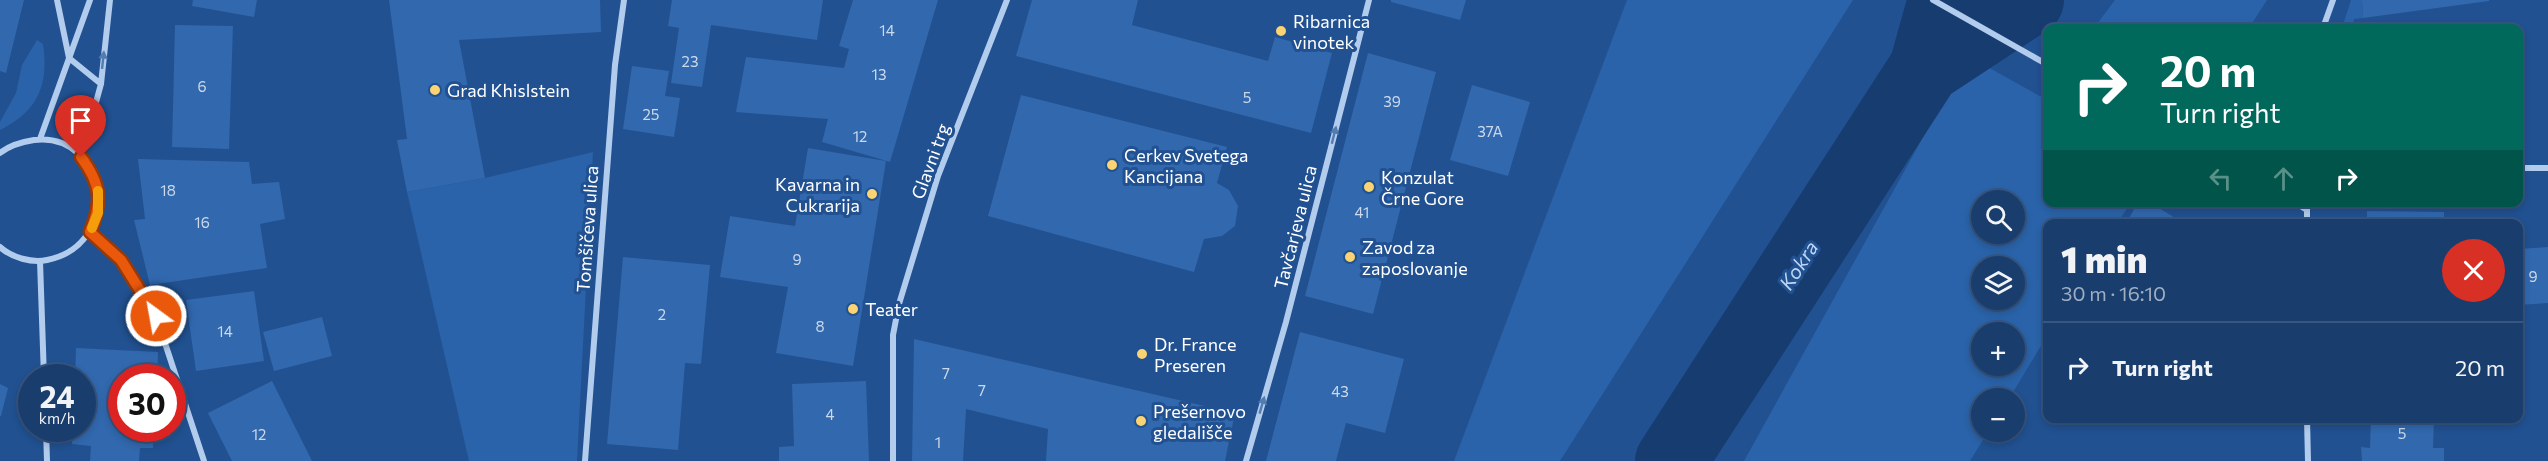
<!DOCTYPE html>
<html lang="en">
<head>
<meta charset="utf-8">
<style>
  :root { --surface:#193d6d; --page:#264875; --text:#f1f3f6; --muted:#9faec2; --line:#375680 }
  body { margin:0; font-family:Commissioner,sans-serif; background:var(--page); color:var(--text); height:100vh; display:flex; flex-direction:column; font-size:22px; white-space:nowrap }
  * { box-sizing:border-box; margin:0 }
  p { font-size:20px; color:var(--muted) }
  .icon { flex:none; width:33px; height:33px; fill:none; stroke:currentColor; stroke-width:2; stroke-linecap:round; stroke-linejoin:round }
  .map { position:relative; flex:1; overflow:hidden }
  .panel { position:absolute; left:2043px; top:219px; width:480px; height:204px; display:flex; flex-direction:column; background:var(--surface); border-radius:12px; box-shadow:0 3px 9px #0003,0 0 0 2px var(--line) }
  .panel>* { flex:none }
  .banner { position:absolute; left:2043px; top:24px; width:480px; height:183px; border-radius:12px; box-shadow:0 3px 9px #0003,0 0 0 2px var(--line); background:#00695c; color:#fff; overflow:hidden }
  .controls { position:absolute; left:1971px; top:190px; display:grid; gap:12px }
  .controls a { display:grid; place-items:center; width:54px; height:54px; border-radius:50%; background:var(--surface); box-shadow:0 3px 9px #0003,0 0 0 2px var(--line); font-size:30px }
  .speed { position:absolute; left:18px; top:364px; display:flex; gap:12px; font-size:30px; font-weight:700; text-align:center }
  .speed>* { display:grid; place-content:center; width:78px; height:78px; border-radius:50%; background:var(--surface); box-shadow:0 3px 9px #0003,0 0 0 2px var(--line); line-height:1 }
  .speed small { font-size:15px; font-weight:400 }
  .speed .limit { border:9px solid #d22; background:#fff; color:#111 }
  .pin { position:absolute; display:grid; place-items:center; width:51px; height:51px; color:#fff; margin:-62px -26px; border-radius:50% 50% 50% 0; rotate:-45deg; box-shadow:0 0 6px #0007 }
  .pin .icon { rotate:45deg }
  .me { position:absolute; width:66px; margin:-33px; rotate:328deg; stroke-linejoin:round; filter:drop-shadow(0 0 4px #0008) }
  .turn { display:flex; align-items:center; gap:21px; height:126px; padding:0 18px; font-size:27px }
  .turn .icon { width:78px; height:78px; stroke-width:2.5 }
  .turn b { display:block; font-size:42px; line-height:51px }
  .lanes { display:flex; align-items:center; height:57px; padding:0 18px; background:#0003; justify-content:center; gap:30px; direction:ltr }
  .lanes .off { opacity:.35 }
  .round { display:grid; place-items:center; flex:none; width:63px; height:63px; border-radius:32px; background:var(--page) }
  .headline { display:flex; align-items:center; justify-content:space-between; height:102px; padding:0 18px }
  h1 { font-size:36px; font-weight:800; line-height:45px }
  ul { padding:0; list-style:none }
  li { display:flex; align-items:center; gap:18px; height:90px; padding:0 18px; border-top:2px solid var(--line) }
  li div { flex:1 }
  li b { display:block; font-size:22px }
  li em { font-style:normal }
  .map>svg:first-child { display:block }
</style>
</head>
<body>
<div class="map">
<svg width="2548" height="461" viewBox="0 0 2548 461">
  <rect width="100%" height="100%" fill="#215191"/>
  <path fill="#2a63a9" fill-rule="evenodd" d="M1627 0H1853L1560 461H1454Z
    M2115 0H2267L2249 28H2094Z
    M2351 0H2362L2363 18 2354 19 2352 28H2342Z
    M37 40 43 44C49 85 38 111 0 130V122L16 93 22 65Z
    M1968 56 2047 100 2048 202 2131 203 2117 223 2048 224 2047 336 2009 399H1982V432H1988L1970 461H1744ZM1982 201H2014V234H1982ZM1982 267H2014V300H1982ZM1982 333H2014V366H1982Z
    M593 152 577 461H469L407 192 485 178Z"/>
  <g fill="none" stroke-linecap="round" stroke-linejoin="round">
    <path stroke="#173d70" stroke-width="72" d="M1925 68 2028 0
      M1671 461 1925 68 1944 0"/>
  </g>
  <path fill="#3168ae" d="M0 0H24L6 73 0 71Z
    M193 0H257L254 17 192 6Z
    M389 0H600L601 32 459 40 485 178 407 192 397 140 407 139Z
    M672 0H823L817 40 711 25 702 87 671 83 679 28 668 26Z
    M853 0H938L890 162 822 142 828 119 736 112 746 57 844 68 849 49 839 46Z
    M1032 0H1138L1132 25 1268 61 1275 37 1332 53 1311 133 1016 56Z
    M1391 0H1466L1460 20 1391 2Z
    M2362 0H2489V1L2363 18Z
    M175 25 233 26 229 149 172 147Z
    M1368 53 1436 72 1373 314 1305 296Z
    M632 66 669 71 665 96 680 98 674 137 623 129Z
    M1472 85 1530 102 1508 176 1450 160Z
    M1021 95 1227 147 1217 183 1229 190 1238 206 1235 226 1222 236 1204 239 1194 272 988 216Z
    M808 148 886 161 853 366 776 353 788 287 720 277 730 216 795 226Z
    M138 159 249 162 252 184 279 182 285 219 260 224 267 268 150 285 134 220 145 219Z
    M2138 202H2149L2185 224H2126Z
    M2367 211 2444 212V224H2367Z
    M2548 247V303L2518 305V249Z
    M623 257 710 265 701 364 685 363 678 450 607 444Z
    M254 291 264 361 196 371 186 300Z
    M322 317 332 356 274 371 263 332Z
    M1300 332 1404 359 1385 433 1346 423 1336 461H1266Z
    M914 339 1235 413 1225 461H1046L1048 429 966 409 963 461H912Z
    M76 348 158 352 157 378H122V429H154L153 448H140L139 461H90L91 446 72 444V429H82V378H75Z
    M272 381 312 461H232L208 413Z
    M866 381 869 461H779V447L794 446 792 384Z
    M0 384 8 388 1 416H0Z
    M2371 418H2434L2433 448H2444V461H2362L2361 447 2370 448Z"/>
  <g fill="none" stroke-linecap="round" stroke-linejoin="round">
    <path stroke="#b2cced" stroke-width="6" d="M57 0 69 58 101 84
      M1933 0 2048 65
      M2323 28 2333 0
      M40 139 90 0
      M0 153C10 145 21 142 34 140 106 131 125 244 47 260 32 263 12 258 0 247
      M81 157 101 84 110 0
      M2518 168H2548
      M2294 202 2307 210
      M2307 224V202
      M90 232 121 260 156 316 204 461
      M40 261 44 378
      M2307 418 2308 461
      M46 429 47 461
      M585 461 615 65 624 0
      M893 461V335L899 304 938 176 1007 0
      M1246 461 1286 322 1369 0"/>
  </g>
  <defs><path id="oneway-solid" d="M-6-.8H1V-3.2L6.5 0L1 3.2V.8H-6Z" transform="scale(1.5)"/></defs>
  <g fill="#547cb1">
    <use href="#oneway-solid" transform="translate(103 60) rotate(-84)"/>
    <use href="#oneway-solid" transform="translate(1334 135) rotate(-76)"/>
    <use href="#oneway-solid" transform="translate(1262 405) rotate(-74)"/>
  </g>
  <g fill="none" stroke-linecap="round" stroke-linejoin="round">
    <defs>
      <path id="route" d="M81 157C101 184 103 201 90 232L121 260 156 316"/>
    </defs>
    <use href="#route" stroke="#983908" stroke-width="15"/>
    <use href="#route" stroke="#ea580c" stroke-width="10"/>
    <path stroke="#f59e0b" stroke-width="10" d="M92 228 98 213V191"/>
  </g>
  <g fill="#fad373" stroke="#215191" stroke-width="2">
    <circle cx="1281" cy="31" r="6"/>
    <circle cx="435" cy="90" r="6"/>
    <circle cx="1112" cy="165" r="6"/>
    <circle cx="1369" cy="187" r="6"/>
    <circle cx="872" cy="194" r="6"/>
    <circle cx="1350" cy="257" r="6"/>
    <circle cx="853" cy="309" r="6"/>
    <circle cx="1142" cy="354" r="6"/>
    <circle cx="1141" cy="421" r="6"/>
  </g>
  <g text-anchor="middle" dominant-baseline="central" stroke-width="6" stroke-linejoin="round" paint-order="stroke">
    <g font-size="15" fill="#ccd9eb">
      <text x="887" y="30">14</text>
      <text x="690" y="61">23</text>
      <text x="879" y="74">13</text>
      <text x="202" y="86">6</text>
      <text x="1247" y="97">5</text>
      <text x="1392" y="101">39</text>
      <text x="651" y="114">25</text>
      <text x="1490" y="131">37A</text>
      <text x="860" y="136">12</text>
      <text x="168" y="190">18</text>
      <text x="1362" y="212">41</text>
      <text x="202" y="222">16</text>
      <text x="797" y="259">9</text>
      <text x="2533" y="276">9</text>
      <text x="662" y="314">2</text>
      <text x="820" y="326">8</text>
      <text x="225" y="331">14</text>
      <text x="946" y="373">7</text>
      <text x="982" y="390">7</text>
      <text x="1340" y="391">43</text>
      <text x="830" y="414">4</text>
      <text x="2402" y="433">5</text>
      <text x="259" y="434">12</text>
      <text x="938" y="442">1</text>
    </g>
    <g font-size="18" fill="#fff" stroke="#215191" text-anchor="start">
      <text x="1293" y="21">Ribarnica<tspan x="1293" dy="21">vinotek</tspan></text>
      <text x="447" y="90">Grad Khislstein</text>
      <text x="1124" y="155">Cerkev Svetega<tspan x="1124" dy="21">Kancijana</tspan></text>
      <text x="1381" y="177">Konzulat<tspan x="1381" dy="21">Črne Gore</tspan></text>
      <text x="860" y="184" text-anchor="end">Kavarna in<tspan x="860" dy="21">Cukrarija</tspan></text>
      <text x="1362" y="247">Zavod za<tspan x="1362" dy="21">zaposlovanje</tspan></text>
      <text x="865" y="309">Teater</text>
      <text x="1154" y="344">Dr. France<tspan x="1154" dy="21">Preseren</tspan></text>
      <text x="1153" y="411">Prešernovo<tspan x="1153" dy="21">gledališče</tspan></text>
    </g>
    <g font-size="18" fill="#fff" stroke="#215191">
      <text transform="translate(930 161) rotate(-70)">Glavni trg</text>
      <text transform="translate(1295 227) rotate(-76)">Tavčarjeva ulica</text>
      <text transform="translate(587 229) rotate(-86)">Tomšičeva ulica</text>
    </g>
    <g font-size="20" font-style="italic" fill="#bed6f4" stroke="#215191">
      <text transform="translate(1798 265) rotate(-57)">Kokra</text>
    </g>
  </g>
</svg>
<div class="controls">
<a><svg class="icon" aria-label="search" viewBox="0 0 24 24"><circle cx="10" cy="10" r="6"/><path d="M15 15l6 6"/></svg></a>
<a><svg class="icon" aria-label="layers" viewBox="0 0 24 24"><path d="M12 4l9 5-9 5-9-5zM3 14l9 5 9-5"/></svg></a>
<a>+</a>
<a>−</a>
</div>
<div class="speed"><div>24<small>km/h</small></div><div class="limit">30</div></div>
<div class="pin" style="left:81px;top:157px;background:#d93025"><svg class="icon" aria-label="arrive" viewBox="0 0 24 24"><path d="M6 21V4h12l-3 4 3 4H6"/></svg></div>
<svg class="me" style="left:156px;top:316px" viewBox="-20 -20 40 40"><circle r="17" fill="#ea580c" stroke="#fff" stroke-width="3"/><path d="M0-11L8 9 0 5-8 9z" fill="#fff"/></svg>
<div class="banner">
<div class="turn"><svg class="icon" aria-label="right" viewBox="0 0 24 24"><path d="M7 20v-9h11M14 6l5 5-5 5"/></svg><div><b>20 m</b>Turn right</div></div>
<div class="lanes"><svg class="icon off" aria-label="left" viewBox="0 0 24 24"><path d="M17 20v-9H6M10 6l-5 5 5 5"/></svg><svg class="icon off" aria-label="ahead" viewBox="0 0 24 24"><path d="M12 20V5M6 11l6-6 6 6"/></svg><svg class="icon" aria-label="right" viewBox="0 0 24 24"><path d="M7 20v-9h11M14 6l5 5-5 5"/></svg></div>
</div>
<section class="panel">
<div class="headline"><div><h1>1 min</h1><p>30 m · 16:10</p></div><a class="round" style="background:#d93025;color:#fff"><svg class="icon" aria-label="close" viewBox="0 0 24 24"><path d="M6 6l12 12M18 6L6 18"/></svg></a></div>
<ul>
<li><svg class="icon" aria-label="right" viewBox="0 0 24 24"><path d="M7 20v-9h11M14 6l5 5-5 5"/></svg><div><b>Turn right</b></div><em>20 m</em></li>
</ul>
</section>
</div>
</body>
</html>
